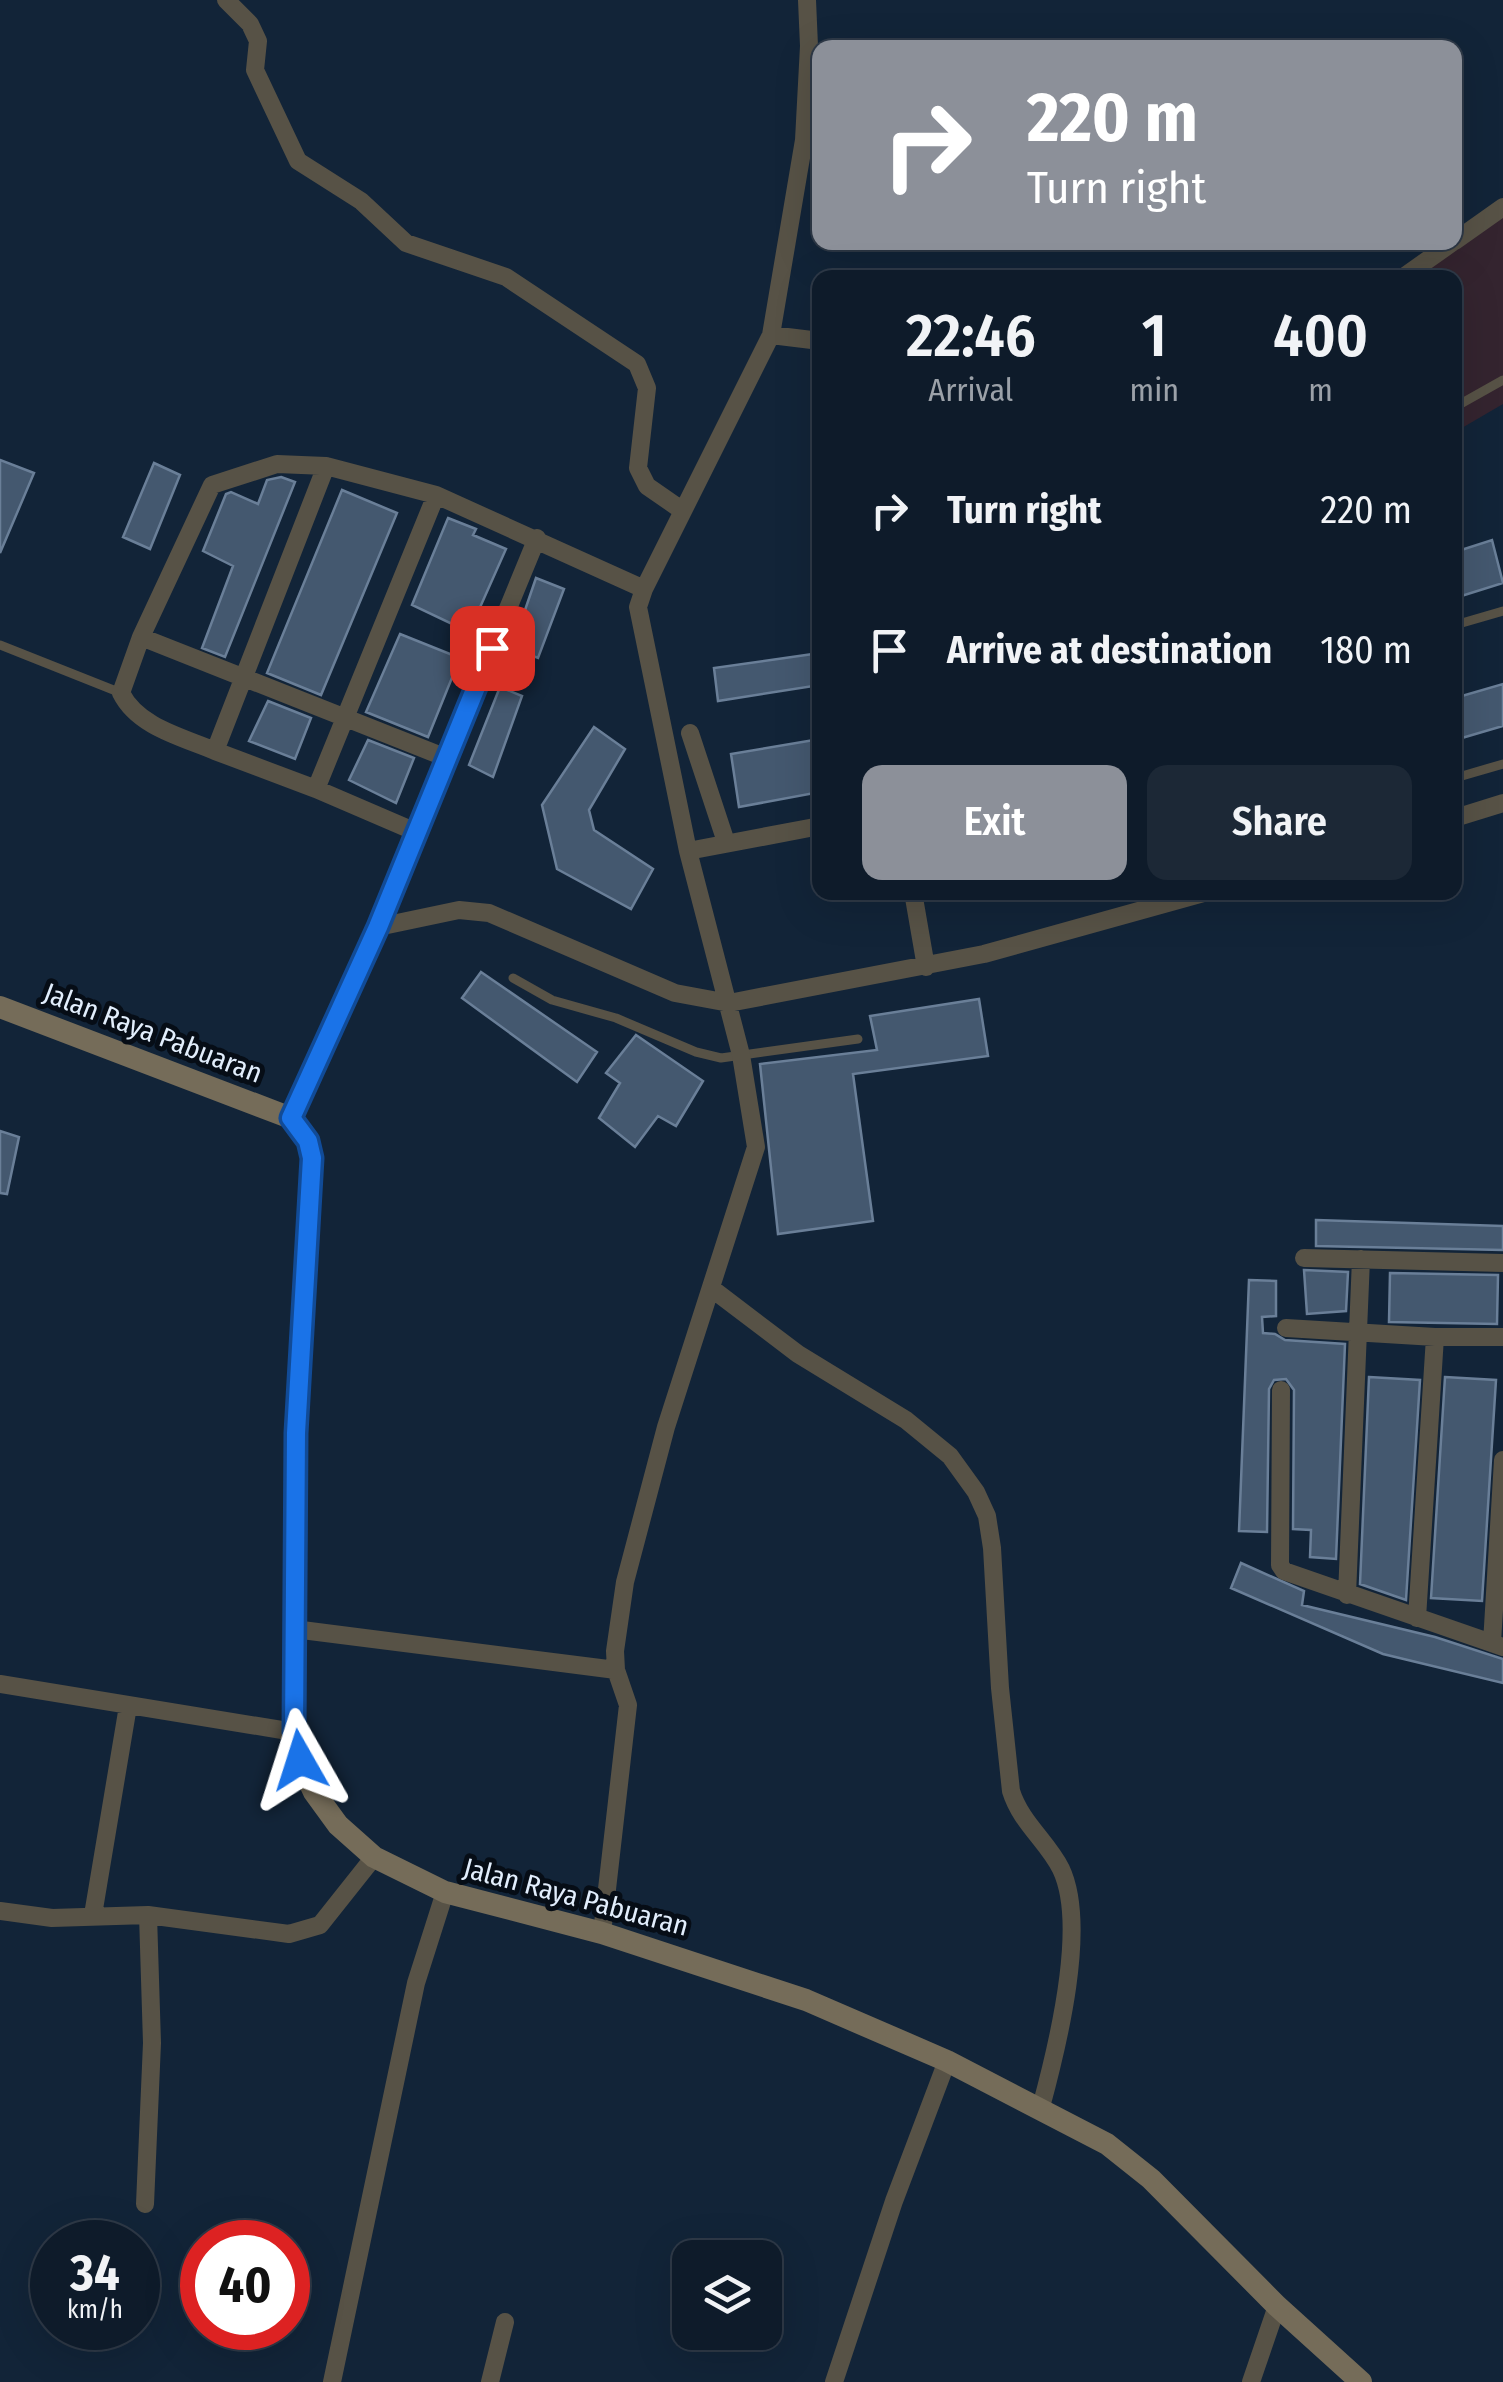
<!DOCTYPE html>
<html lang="en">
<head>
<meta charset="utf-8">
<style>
  :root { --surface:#0e1b2a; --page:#1c2836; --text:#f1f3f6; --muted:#9ba1a8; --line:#2e3947; --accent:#8c9099 }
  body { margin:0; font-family:"Fira Sans Condensed",sans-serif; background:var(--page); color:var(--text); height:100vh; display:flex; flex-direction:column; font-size:38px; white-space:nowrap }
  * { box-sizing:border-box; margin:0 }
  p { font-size:32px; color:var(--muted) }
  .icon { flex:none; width:55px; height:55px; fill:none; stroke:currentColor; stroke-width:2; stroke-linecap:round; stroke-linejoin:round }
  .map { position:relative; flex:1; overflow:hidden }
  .sheet { position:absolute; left:812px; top:270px; width:650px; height:630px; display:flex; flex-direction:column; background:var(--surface); border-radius:20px; box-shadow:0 10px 40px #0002,0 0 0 2px var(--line) }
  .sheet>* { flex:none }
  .top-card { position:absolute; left:812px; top:40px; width:650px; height:210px; border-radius:20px; box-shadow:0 10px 40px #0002,0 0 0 2px var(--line); background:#8c9099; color:#fff; overflow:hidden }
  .tools { position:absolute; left:672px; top:2240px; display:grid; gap:20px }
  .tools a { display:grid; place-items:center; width:110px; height:110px; border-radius:20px; background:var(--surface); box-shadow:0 10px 40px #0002,0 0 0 2px var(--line); font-size:50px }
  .speed { position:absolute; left:30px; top:2220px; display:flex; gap:20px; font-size:50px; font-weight:700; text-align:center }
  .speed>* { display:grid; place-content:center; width:130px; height:130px; border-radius:50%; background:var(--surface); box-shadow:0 10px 40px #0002,0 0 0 2px var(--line); line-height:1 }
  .speed small { font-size:25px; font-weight:400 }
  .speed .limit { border:15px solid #d22; background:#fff; color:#111 }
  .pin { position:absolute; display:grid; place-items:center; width:85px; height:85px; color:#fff; margin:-42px; border-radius:20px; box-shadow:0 5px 15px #0006 }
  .me { position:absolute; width:110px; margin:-55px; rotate:354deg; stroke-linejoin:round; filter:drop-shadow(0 0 8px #0008) }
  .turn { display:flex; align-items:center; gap:35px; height:210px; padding:0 50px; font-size:45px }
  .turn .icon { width:130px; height:130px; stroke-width:2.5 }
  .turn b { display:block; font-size:70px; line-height:85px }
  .eta { display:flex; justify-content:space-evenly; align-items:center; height:170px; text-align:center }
  .eta b { font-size:60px; font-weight:600; line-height:70px }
  .action { display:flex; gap:20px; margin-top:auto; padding:20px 50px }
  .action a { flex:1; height:115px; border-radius:20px; background:var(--accent); color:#fff; font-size:40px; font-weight:600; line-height:115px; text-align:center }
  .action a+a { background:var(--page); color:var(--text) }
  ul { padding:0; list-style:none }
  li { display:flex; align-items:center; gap:30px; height:140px; padding:0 50px }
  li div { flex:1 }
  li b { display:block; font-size:38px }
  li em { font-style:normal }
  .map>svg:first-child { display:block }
</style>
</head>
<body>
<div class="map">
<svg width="1503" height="2382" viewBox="0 0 1503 2382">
  <rect width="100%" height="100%" fill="#122438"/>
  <path fill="#34242f" d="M1503 207V404L1455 432V278H1402Z"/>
  <path fill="#44586f" stroke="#6a7f98" stroke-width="2.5" d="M0 460 34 473 0 553Z
    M154 463 180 475 150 549 123 537Z
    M281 477 295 482 225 657 202 648 233 566 203 551 226 494 231 492 258 504 267 480Z
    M342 490 397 513 321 695 267 673Z
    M448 518 476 529 473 535 506 549 469 632 412 605Z
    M1492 540 1503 583 1455 598V552Z
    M536 578 564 589 538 658 512 648Z
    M400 634 460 658 428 737 366 712Z
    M820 653V685L718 701 714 668Z
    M1503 684V726L1455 740V698Z
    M500 687 522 696 493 777 469 765Z
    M268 701 311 718 295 759 249 741Z
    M594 727 625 749 589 810 594 830 653 869 631 909 557 869 542 805Z
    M820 739V792L739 807 731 754Z
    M368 740 414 758 396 803 349 780Z
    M481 972 597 1052 577 1082 462 998Z
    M979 999 988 1056 853 1074 873 1221 778 1234 760 1064 877 1050 870 1016Z
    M636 1035 703 1081 676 1126 658 1116 635 1147 599 1118 620 1083 606 1073Z
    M0 1131 19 1137 7 1194 0 1193Z
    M1316 1220 1503 1226V1250L1316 1246Z
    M1304 1270 1348 1272 1346 1311 1307 1314Z
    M1390 1273 1498 1275 1497 1324 1389 1322Z
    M1249 1280 1276 1281V1316L1262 1317 1263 1333 1275 1334 1285 1340 1345 1344 1336 1559 1310 1557 1311 1530 1293 1529 1294 1390 1286 1379 1274 1380 1269 1389 1267 1532 1239 1531Z
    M1369 1377 1420 1380 1406 1600 1360 1584Z
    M1445 1377 1496 1380 1482 1601 1431 1598Z
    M1241 1563 1304 1591 1302 1605 1435 1637 1503 1659V1683L1383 1654 1231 1588Z"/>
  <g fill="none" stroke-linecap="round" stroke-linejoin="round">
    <path stroke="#575246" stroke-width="9" d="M1455 407 1503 380
      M1455 625 1503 611
      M0 645 121 693
      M1455 778 1503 764
      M513 978 552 1000 616 1018 696 1052 721 1058 858 1039"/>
    <path stroke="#575246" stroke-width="18" d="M226 0 250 24 258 41 255 70 298 161 361 201 406 243 506 277 637 364 647 388 638 468 647 486 683 511
      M1455 241 1503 207
      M1402 278 1453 242
      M771 335 820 341
      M436 495 316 789 416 832 378 927 459 910 489 913 675 993 729 1003 984 954 1207 892
      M141 637 447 758
      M690 733 726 842
      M215 751C182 737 138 727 121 693L141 637 212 485 277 464 326 466 436 495 644 589
      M316 789 215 751 326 466
      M1455 818 1503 803
      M416 832 537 538
      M688 851 820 826
      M913 892 926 967
      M291 1118 378 927
      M1304 1258 1503 1263
      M711 1288 798 1354 906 1420 950 1456 976 1492 987 1516 992 1548 1000 1688 1011 1791C1021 1823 1047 1841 1061 1869 1088 1926 1057 2048 1041 2107
      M1286 1328 1435 1337H1503
      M1281 1390 1280 1565 1284 1571 1503 1647
      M1347 1595 1361 1259
      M1417 1618 1435 1337
      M294 1629 616 1670
      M1492 1643 1503 1460
      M0 1684 294 1732
      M0 1911 52 1918 148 1915 289 1934 320 1925 374 1857
      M93 1915 128 1706
      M602 1933 628 1705 616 1670 615 1651 625 1582 666 1427 756 1147 741 1055 688 851 638 607 644 589 771 335 804 140 809 46 807 0
      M145 2204 152 2043 148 1915
      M332 2382 416 1983 445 1892
      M490 2382 505 2322
      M834 2382 894 2201 947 2061
      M1251 2382 1277 2306"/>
    <path stroke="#756c59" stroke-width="22" d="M0 1007 291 1118 308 1141 312 1158 296 1433 294 1732 299 1760 314 1792 338 1825 374 1857 445 1892 602 1933 806 2000 947 2061 1107 2144 1151 2179 1277 2306 1361 2382"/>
  </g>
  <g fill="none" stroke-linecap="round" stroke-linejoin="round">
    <defs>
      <path id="route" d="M300 1760 294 1732 296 1433 312 1158 308 1141 291 1118 378 927 492 648"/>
    </defs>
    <use href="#route" stroke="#114b97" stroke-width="25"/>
    <use href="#route" stroke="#1a73e8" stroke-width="18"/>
  </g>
  <g text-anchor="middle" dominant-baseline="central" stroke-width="10" stroke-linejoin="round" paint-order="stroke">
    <g font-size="28" fill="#e2eefc" stroke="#060d16">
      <text transform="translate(153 1033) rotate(21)">Jalan Raya Pabuaran</text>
      <text transform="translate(576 1897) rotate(15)">Jalan Raya Pabuaran</text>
    </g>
  </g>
</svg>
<div class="tools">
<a><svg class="icon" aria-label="layers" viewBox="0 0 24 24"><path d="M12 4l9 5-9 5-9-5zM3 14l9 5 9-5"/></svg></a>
</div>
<div class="speed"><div>34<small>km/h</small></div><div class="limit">40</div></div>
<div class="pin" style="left:492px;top:648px;background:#d93025"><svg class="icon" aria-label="arrive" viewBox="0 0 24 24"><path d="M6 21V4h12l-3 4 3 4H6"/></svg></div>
<svg class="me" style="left:300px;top:1760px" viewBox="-20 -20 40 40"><path d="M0-17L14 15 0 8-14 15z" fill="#1a73e8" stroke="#fff" stroke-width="4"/></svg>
<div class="top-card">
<div class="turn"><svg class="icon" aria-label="right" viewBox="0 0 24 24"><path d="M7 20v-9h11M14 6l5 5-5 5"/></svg><div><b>220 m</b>Turn right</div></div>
</div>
<section class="sheet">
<div class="eta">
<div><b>22:46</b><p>Arrival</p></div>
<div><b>1</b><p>min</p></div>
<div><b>400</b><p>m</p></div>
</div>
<ul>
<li><svg class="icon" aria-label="right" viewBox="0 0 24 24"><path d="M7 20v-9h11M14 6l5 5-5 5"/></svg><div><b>Turn right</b></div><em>220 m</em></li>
<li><svg class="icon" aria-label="arrive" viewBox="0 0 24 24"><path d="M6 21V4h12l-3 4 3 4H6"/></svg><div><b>Arrive at destination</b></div><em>180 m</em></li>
</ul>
<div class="action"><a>Exit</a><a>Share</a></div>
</section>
</div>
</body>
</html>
